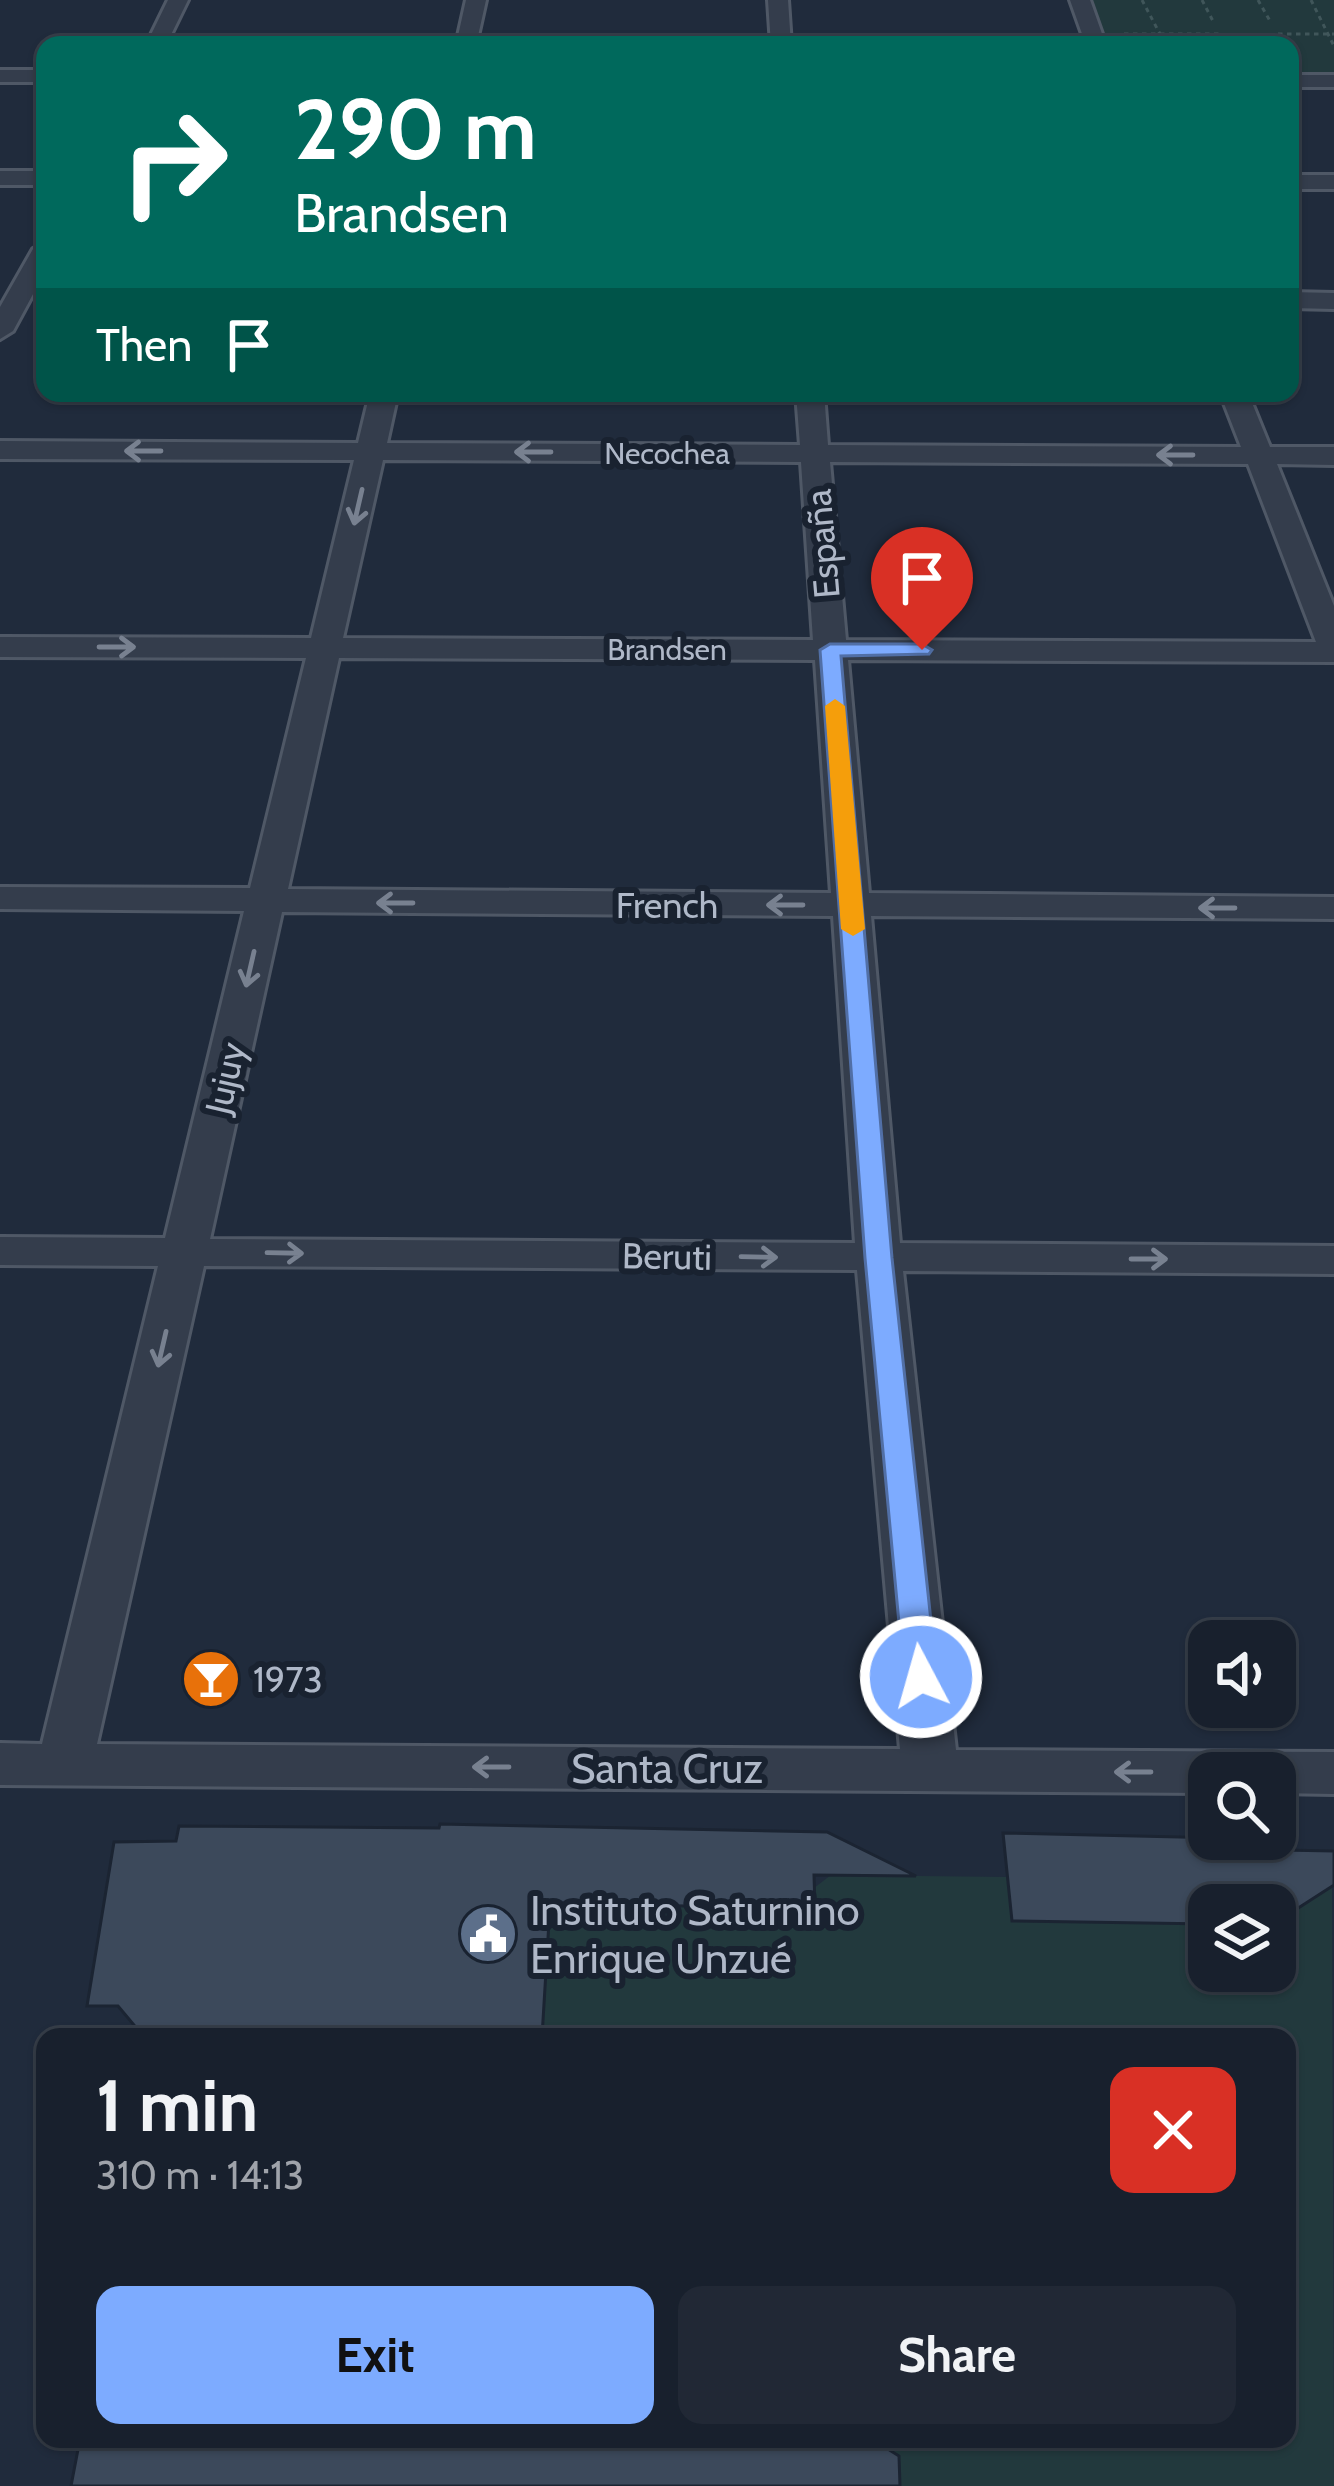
<!DOCTYPE html>
<html lang="en">
<head>
<meta charset="utf-8">
<style>
  :root { --surface:#18202d; --page:#212835; --text:#f1f3f6; --muted:#9fa3aa; --line:#363e49; --accent:#7dabff }
  body { margin:0; font-family:Cabin,sans-serif; background:var(--page); color:var(--text); height:100vh; display:flex; flex-direction:column; font-size:45px; white-space:nowrap }
  * { box-sizing:border-box; margin:0 }
  p { font-size:39px; color:var(--muted) }
  .icon { flex:none; width:66px; height:66px; fill:none; stroke:currentColor; stroke-width:2; stroke-linecap:round; stroke-linejoin:round }
  .map { position:relative; flex:1; overflow:hidden }
  .panel { position:absolute; left:36px; top:2028px; width:1260px; height:420px; display:flex; flex-direction:column; background:var(--surface); border-radius:24px; box-shadow:0 3px 9px #0004,0 0 0 3px var(--line) }
  .panel>* { flex:none }
  .banner { position:absolute; left:36px; top:36px; width:1263px; height:366px; border-radius:24px; box-shadow:0 3px 9px #0004,0 0 0 3px var(--line); background:#00695c; color:#fff; overflow:hidden }
  .tools { position:absolute; left:1188px; top:1620px; display:grid; gap:24px }
  .tools a { display:grid; place-items:center; width:108px; height:108px; border-radius:24px; background:var(--surface); box-shadow:0 3px 9px #0004,0 0 0 3px var(--line); font-size:60px }
  .pin { position:absolute; display:grid; place-items:center; width:102px; height:102px; color:#fff; margin:-123px -51px; border-radius:50% 50% 50% 0; rotate:-45deg; box-shadow:0 0 12px #0007 }
  .pin .icon { rotate:45deg }
  .me { position:absolute; width:132px; margin:-66px; rotate:354deg; stroke-linejoin:round; filter:drop-shadow(0 0 9px #0008) }
  .turn { display:flex; align-items:center; gap:42px; height:252px; padding:0 60px; font-size:54px }
  .turn .icon { width:156px; height:156px; stroke-width:2.5 }
  .turn b { display:block; font-size:84px; line-height:102px }
  .then { display:flex; align-items:center; height:114px; padding:0 60px; background:#0003; gap:24px; font-size:45px }
  .round { display:grid; place-items:center; flex:none; width:126px; height:126px; border-radius:24px; background:var(--page) }
  .summary { display:flex; align-items:center; justify-content:space-between; height:204px; padding:0 60px }
  h1 { font-size:72px; font-weight:800; line-height:90px }
  .primary-button { display:flex; gap:24px; margin-top:auto; padding:24px 60px }
  .primary-button a { flex:1; height:138px; border-radius:24px; background:var(--accent); color:#111; font-size:48px; font-weight:800; line-height:138px; text-align:center }
  .primary-button a+a { background:var(--page); color:var(--text) }
  .map>svg:first-child { display:block }
</style>
</head>
<body>
<div class="map">
<svg width="1334" height="2486" viewBox="0 0 1334 2486">
  <rect width="100%" height="100%" fill="#202b3c"/>
  <path fill="#22393d" d="M1080 0H1334V81H1290V45H1096Z
    M831 1875 1007 1877 1011 1914 1021 1921 1209 1924V1971H1275V1923L1332 1881 1334 2486H900L899 2456 872 2439H1287V2037H542L550 1905 814 1907V1888Z"/>
  <path fill="#3c495b" stroke="#1b2432" stroke-width="3" d="M440 1824 827 1832 916 1876 814 1875 815 1907 550 1905 542 2037H144L118 2006H87L114 1842 176 1841 179 1826 439 1828Z
    M1003 1833 1267 1839 1282 1850 1334 1851V1885L1275 1923V1905H1209V1924L1012 1921Z
    M80 2439H872L899 2456 900 2486H71Z"/>
  <g fill="none" stroke-linecap="round" stroke-linejoin="round">
    <defs>
      <path id="street" d="M168 0H188L166 45H146Z
        M466 0H486L476 45H456Z
        M768 0H788L791 45H771Z
        M1070 0H1090L1106 45H1086Z
        M0 70H45V82H0Z
        M1290 75H1334V87H1290Z
        M0 171H45V185H0Z
        M1290 175H1334V189H1290Z
        M45 242V272L13 331 0 339V307L33 249Z
        M1290 292 1334 293V309L1290 308Z
        M370 393H398L387 443 800 445 796 393H824L828 445 1241 447 1220 393H1248L1270 447H1334V465L1277 464 1334 606V662L848 660 869 893 1334 897V919L871 916 900 1243 1334 1246V1274L903 1271 956 1750 1334 1752V1794L1275 1793V1773H1209V1793L0 1785V1743L42 1744 158 1266 0 1265V1237L165 1238 244 911 0 909V887L250 888 306 658 0 657V637L311 638 354 460 0 459V441L358 443ZM383 460 801 462 813 640 343 638ZM830 462 1248 464 1316 642 846 640ZM339 658 815 660 831 893 288 889ZM282 912 833 916 855 1243 210 1239ZM204 1266 857 1270 900 1749 97 1744Z"/>
    </defs>
    <use href="#street" stroke="#4f5866" stroke-width="6"/>
    <path stroke="#40565a" stroke-width="3" stroke-dasharray="4.5 4.5" stroke-linecap="butt" d="M1142 0 1160 34 1174 45
      M1202 0 1213 21
      M1258 0 1270 21
      M1311 0 1334 46
      M1124 34H1219
      M1278 34H1334"/>
    <use href="#street" fill="#343d4c" fill-rule="evenodd"/>
  </g>
  <defs><path id="oneway-shaft" d="M-6 0H5M1.5-3L5.5 0L1.5 3" fill="none" stroke-width="1.6" stroke-linecap="round" stroke-linejoin="round" transform="scale(3)"/></defs>
  <g stroke="#788190">
    <use href="#oneway-shaft" transform="translate(143 451) rotate(-180)"/>
    <use href="#oneway-shaft" transform="translate(533 452) rotate(-180)"/>
    <use href="#oneway-shaft" transform="translate(1175 455) rotate(-180)"/>
    <use href="#oneway-shaft" transform="translate(358 507) rotate(103)"/>
    <use href="#oneway-shaft" transform="translate(117 647)"/>
    <use href="#oneway-shaft" transform="translate(395 903) rotate(-180)"/>
    <use href="#oneway-shaft" transform="translate(785 905) rotate(-180)"/>
    <use href="#oneway-shaft" transform="translate(1217 908) rotate(-180)"/>
    <use href="#oneway-shaft" transform="translate(250 969) rotate(103)"/>
    <use href="#oneway-shaft" transform="translate(285 1253) rotate(1)"/>
    <use href="#oneway-shaft" transform="translate(759 1257) rotate(1)"/>
    <use href="#oneway-shaft" transform="translate(1149 1259)"/>
    <use href="#oneway-shaft" transform="translate(162 1349) rotate(103)"/>
    <use href="#oneway-shaft" transform="translate(491 1767) rotate(-180)"/>
    <use href="#oneway-shaft" transform="translate(1133 1772) rotate(-180)"/>
  </g>
  <path fill="#7dabff" stroke="#516fa6" stroke-width="3" d="M922 644 932 650 929 654 841 656 892 1258 937 1677 932 1685H909L904 1677 865 1258 820 650 830 644Z"/>
  <path fill="#f59e0b" d="M835 699 845 706 865 929 853 936 841 929 825 706Z"/>
  <defs>
    <symbol id="bar-disc" viewBox="-11 -11 22 22"><circle r="9.5" fill="#e8710a" stroke="#192230"/><path d="M-6-5H6L.8 .8V4.5H3.5V6h-7V4.5H-.8V.8Z" fill="#fff"/></symbol>
    <symbol id="civic-disc" viewBox="-11 -11 22 22"><circle r="9.5" fill="#5c6f8a" stroke="#192230"/><path d="M-.6-6.5H3V-4.5H.6V-3L4-1V1h2V6H-6V1h2V-1L-.6-3ZM-1.2 2.5V6h2.4V2.5Z" fill="#fff"/></symbol>
  </defs>
  <g fill-rule="evenodd">
    <use href="#bar-disc" x="178" y="1646" width="66" height="66"/>
    <use href="#civic-disc" x="455" y="1901" width="66" height="66"/>
  </g>
  <g text-anchor="middle" dominant-baseline="central" stroke-width="12" stroke-linejoin="round" paint-order="stroke">
    <g font-size="30" fill="#afb8c8" stroke="#192230">
      <text x="667" y="453">Necochea</text>
      <text x="667" y="649">Brandsen</text>
    </g>
    <g font-size="36" fill="#afb8c8" stroke="#192230">
      <text transform="translate(822 544) rotate(-95)">España</text>
      <text x="667" y="905">French</text>
      <text transform="translate(225 1078) rotate(-77)">Jujuy</text>
      <text transform="translate(667 1256) rotate(1)">Beruti</text>
    </g>
    <g font-size="36" fill="#afb8c8" stroke="#192230" text-anchor="start">
      <text x="253" y="1679">1973</text>
    </g>
    <g font-size="42" fill="#afb8c8" stroke="#192230">
      <text x="667" y="1768">Santa Cruz</text>
    </g>
    <g font-size="42" fill="#afb8c8" stroke="#192230" text-anchor="start">
      <text x="530" y="1910">Instituto Saturnino<tspan x="530" dy="48">Enrique Unzué</tspan></text>
    </g>
  </g>
</svg>
<div class="tools">
<a><svg class="icon" aria-label="sound" viewBox="0 0 24 24"><path d="M4 9h4l5-4v14l-5-4H4zM17 9q2 3 0 6"/></svg></a>
<a><svg class="icon" aria-label="search" viewBox="0 0 24 24"><circle cx="10" cy="10" r="6"/><path d="M15 15l6 6"/></svg></a>
<a><svg class="icon" aria-label="layers" viewBox="0 0 24 24"><path d="M12 4l9 5-9 5-9-5zM3 14l9 5 9-5"/></svg></a>
</div>
<div class="pin" style="left:922px;top:650px;background:#d93025"><svg class="icon" aria-label="arrive" viewBox="0 0 24 24"><path d="M6 21V4h12l-3 4 3 4H6"/></svg></div>
<svg class="me" style="left:921px;top:1677px" viewBox="-20 -20 40 40"><circle r="17" fill="#7dabff" stroke="#fff" stroke-width="3"/><path d="M0-11L8 9 0 5-8 9z" fill="#fff"/></svg>
<div class="banner">
<div class="turn"><svg class="icon" aria-label="right" viewBox="0 0 24 24"><path d="M7 20v-9h11M14 6l5 5-5 5"/></svg><div><b>290 m</b>Brandsen</div></div>
<div class="then">Then<svg class="icon" aria-label="arrive" viewBox="0 0 24 24"><path d="M6 21V4h12l-3 4 3 4H6"/></svg></div>
</div>
<section class="panel">
<div class="summary"><div><h1>1 min</h1><p>310 m · 14:13</p></div><a class="round" style="background:#d93025;color:#fff"><svg class="icon" aria-label="close" viewBox="0 0 24 24"><path d="M6 6l12 12M18 6L6 18"/></svg></a></div>
<div class="primary-button"><a>Exit</a><a>Share</a></div>
</section>
</div>
</body>
</html>
